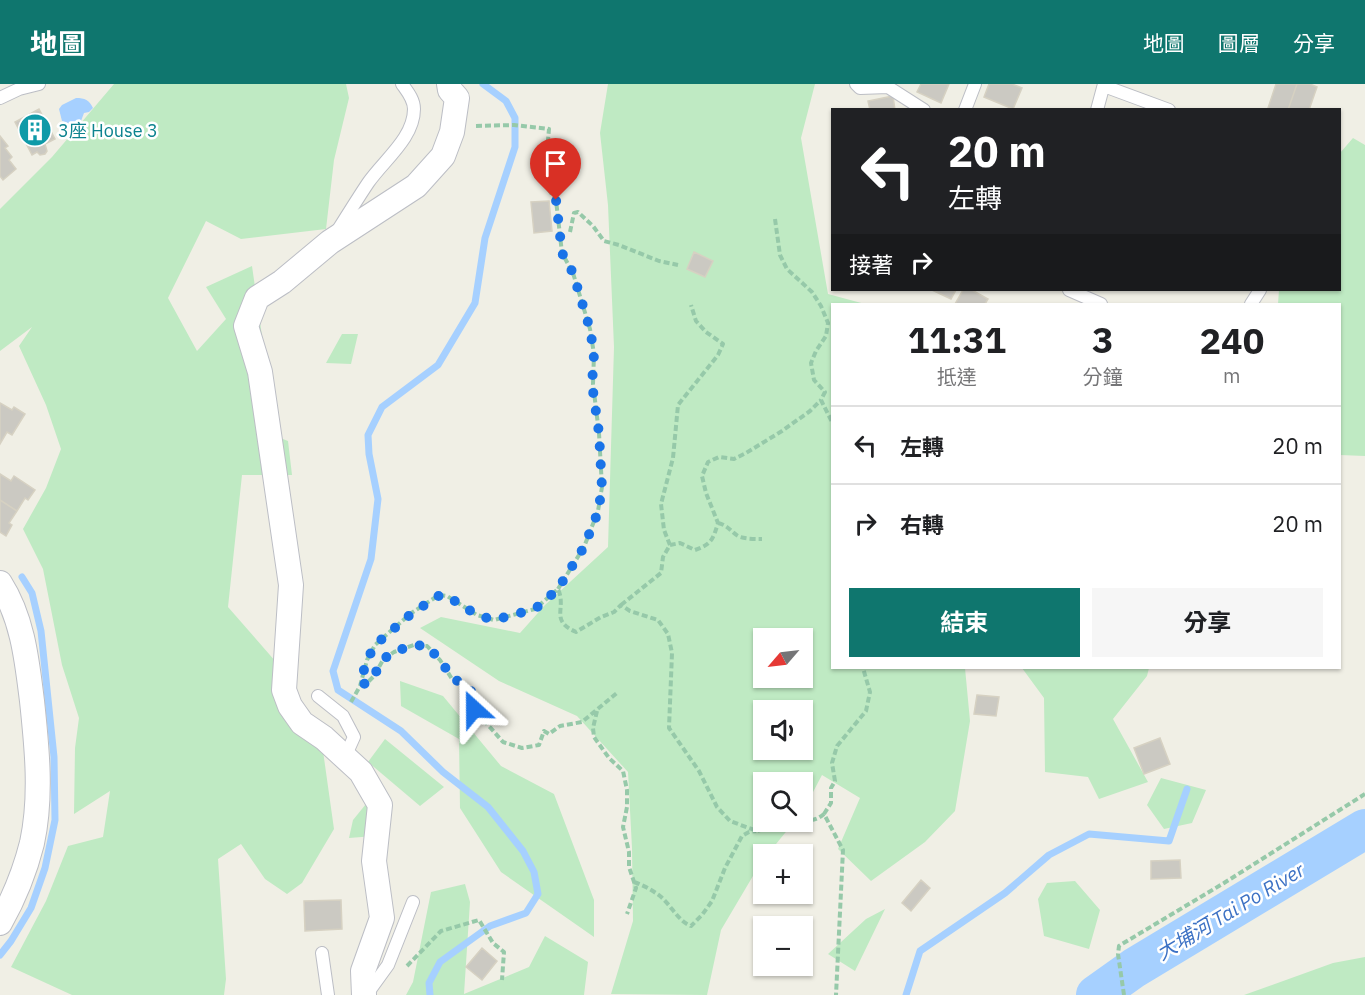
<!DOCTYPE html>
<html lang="zh-TW">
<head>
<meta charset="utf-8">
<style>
  :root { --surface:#fff; --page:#f6f6f6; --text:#202124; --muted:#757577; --line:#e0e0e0; --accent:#0f766e }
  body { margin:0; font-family:"IBM Plex Sans","Noto Sans TC",sans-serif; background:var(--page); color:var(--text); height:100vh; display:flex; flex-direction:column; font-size:22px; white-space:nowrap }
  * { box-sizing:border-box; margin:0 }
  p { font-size:20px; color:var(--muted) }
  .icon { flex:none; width:33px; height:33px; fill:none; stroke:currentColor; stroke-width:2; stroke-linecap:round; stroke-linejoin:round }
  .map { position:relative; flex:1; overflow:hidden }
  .drawer { position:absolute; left:831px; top:219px; width:510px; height:366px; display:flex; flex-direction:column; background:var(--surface); border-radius:0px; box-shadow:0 2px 4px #0004 }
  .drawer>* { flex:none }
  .top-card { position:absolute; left:831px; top:24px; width:510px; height:183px; border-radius:0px; box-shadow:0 2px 4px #0004; background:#202124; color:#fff; overflow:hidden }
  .needle { width:39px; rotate:242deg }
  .controls { position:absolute; left:753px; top:544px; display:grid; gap:12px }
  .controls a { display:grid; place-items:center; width:60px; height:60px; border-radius:0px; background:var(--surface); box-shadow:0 2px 4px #0004; font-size:30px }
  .pin { position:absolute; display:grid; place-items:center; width:51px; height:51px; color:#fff; margin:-62px -26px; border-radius:50% 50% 50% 0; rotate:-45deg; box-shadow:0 0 6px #0007 }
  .pin .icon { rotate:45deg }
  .me { position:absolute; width:66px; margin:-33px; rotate:336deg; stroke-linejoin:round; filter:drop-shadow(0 0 4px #0008) }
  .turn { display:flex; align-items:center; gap:21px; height:126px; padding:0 18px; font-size:27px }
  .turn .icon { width:78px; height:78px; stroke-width:2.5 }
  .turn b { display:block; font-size:42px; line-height:51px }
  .then { display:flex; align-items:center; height:57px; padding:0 18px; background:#0003; gap:12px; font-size:22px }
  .eta { display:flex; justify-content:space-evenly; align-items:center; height:102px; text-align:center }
  .eta b { font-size:36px; font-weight:700; line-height:42px }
  .primary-button { display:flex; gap:12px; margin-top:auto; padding:12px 18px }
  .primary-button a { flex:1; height:69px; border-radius:0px; background:var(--accent); color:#fff; font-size:24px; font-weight:700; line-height:69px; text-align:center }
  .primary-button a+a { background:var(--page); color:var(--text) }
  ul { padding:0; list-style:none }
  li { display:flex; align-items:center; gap:18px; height:78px; padding:0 18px; border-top:2px solid var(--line) }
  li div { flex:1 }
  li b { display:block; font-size:22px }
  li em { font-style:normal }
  header { display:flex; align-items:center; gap:36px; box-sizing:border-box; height:84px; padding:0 30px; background:var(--accent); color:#fff }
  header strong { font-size:28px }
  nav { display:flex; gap:33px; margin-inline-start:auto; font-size:21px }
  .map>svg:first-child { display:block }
</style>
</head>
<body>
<header>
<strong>地圖</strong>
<nav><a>地圖</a><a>圖層</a><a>分享</a></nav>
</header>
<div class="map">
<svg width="1365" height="911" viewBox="0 0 1365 911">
  <rect width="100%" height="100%" fill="#f0efe5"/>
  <path fill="#bfeac3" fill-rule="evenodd" d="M114 0H346L349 14 334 76 326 145 241 155 206 137 168 214 197 267 226 235 206 203 252 182 266 280 255 344 288 357 292 391H242L228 523 276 578 323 667 334 745 302 799 287 810 265 795 241 760 218 775 226 895 224 911H72L11 883 46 817 68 762 103 753 110 707 74 730 75 664 79 634 62 581 43 485 23 445 46 404 61 365 46 321 19 262 32 243 0 267V125L52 73Z
    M608 0H815L801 54 828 210 865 220H832V584H965L970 637 955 727 925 758 871 797 838 765 860 714 822 691 803 727 802 699H764V738H794L767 771H764L763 775 721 846 707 911 611 910 633 837 632 764 628 688 577 632 499 597 420 544 441 533 520 549 545 521 608 463 614 263 608 121 600 49ZM764 555H802V594H764ZM764 627H802V666H764Z
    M1353 54 1365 61V372L1340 371V220H1278L1279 206H1340V69Z
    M342 250H358L351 280 326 279Z
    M1022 584H1149L1147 592 1113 635 1148 698 1099 715 1088 693 1045 688 1044 614Z
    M400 597 443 612 501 682 554 710 594 816V853L501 788 460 724 459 655 401 622Z
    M385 655 444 703 420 722 368 678Z
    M1161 694 1206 706 1192 739 1164 745 1147 721Z
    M366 720 387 751 349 754 353 736Z
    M1075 797 1100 826 1089 865 1044 852 1038 815 1047 799Z
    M465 800 470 818 464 910 529 883 545 852 588 878 584 911H406L413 898 431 808Z
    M885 825 855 887 828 870 866 835Z
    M1365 873V911H1244L1333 879Z"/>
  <path fill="#a6d0ff" d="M76 14C85 14 89 16 93 24L89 28 84 29 81 37C74 41 69 40 62 37L59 25 62 21Z"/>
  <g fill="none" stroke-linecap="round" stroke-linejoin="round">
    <path stroke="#a6d0ff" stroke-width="7" d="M0 871 11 857 31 824 45 784 55 736 54 673 41 547 32 509 22 493
      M430 911 429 899 440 878 490 842 526 829 538 810 534 788 523 767 488 723 443 688 401 647 338 606 333 587 371 475 378 415 369 370 368 351 382 323 438 281 475 219 485 154 515 63V34L506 17 483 0
      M906 911 920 867 1005 809 1049 771 1089 750 1169 757 1187 705"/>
    <path stroke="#a6d0ff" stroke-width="40" d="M1096 911 1134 884 1365 745"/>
  </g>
  <path fill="#cbc9c2" stroke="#d6d1c2" stroke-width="1.5" d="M921 0H949L941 19 917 8Z
    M989 0H1012L1022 4 1013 25 984 13Z
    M1276 0H1297L1288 26H1272L1268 24Z
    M1297 0H1310L1317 3 1309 26H1288Z
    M893 12 895 26H870L868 17Z
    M39 25 55 55 45 60 47 67 45 70 40 71 37 68 32 71 15 38Z
    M0 52 8 62 5 64 12 73 9 76 16 85 3 96 0 92Z
    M549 117 552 147 534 149 531 118Z
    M694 168 713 177 705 193 687 185Z
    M932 206H956L951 215Z
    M963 206H972L988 215 985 220H955Z
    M0 319 12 326 14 323 25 330 12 351 7 348 0 360Z
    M0 390 11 397 14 392 35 406 28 416 25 414 17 427 0 416Z
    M0 416 17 427 9 439 12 441 6 452 0 448Z
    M977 611 999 613 996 632 974 630Z
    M1160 654 1170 680 1144 690 1134 664Z
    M1180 776 1181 794 1151 795V777Z
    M921 796 930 804 911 827 902 819Z
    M341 816 342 845 305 847 304 817Z
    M482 864 497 877 482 896 466 883Z"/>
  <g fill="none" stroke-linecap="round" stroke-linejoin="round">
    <defs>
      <path id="lane" d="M856 0 860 4 888 3 924 26
        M1104 2 1169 26
        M0 14 19 5 39 0
        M965 26 975 0
        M1097 26 1104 0
        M338 146C348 130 358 114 368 99 384 76 414 54 414 25 414 15 407 7 402 0
        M1069 206 1101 220
        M1251 220 1260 206
        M318 612 343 632 354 653 345 673
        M322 869 328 911
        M367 910 388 881 413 818"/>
      <path id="street" d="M0 499C23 535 27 577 32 617 37 664 42 713 32 759 25 787 14 814 0 839
        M364 911 363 887 382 834 374 777 380 721 361 688 324 654 302 639 290 622 284 606 291 501 260 288 246 242 257 214 282 198 330 158 416 102 443 72 452 48 457 14 450 6 449 0"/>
    </defs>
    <use href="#lane" stroke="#bcbec5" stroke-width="14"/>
    <use href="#street" stroke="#bcbec5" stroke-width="26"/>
    <path stroke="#96c9a9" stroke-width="4" stroke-dasharray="6 3" stroke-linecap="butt" d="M476 42 514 41 549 45 544 99 556 116 562 169 573 189 590 245 594 270 593 300 599 349 602 403 598 427 584 463 558 505
      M775 135 780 171 787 185 812 208 821 222 828 239 826 252 816 267 811 279 814 296 825 308 821 316 832 338
      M570 148 574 129 578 128 593 142 604 157 619 161 659 177 678 181
      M718 439C730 442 731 449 740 453 747 455 755 455 762 455
      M670 461 664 446 661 420 673 374 678 321 718 271 723 260 706 248 696 237 691 221
      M621 521 661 489 663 473 670 461 680 459 695 466C712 460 713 455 718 439L706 409 702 392 708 378 719 373 734 375 746 369 782 347 810 327 821 316
      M361 599 366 600 374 592 383 576 394 568 414 561 427 562 440 576 452 595 465 600 471 607 474 625 503 658 522 664 539 661 544 647 549 650 560 642 582 638 618 608
      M351 618 360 602 367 576 375 561 410 530 439 511 447 512 477 531 494 536 535 525 558 505C567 525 549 536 576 548L601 533 614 528 621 521 630 527 658 536 668 550 672 569 669 644 699 687 717 723 730 737 757 747 788 738
      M597 627 593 644 594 653 609 674 623 687 627 706V723L623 743 629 768V783L636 804 627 830
      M824 730 831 719V704L835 697 832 679 837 662 866 627 870 608 863 584
      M802 735C812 737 817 736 824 730L843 766 836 911
      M634 798C643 801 652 806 660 812 671 821 678 837 691 842L702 831 712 817 725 784 742 752 749 748 756 747
      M407 882 441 847 479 836 493 859 504 868 502 896
      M1124 911 1118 870 1119 862 1122 860 1224 799 1365 710"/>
    <use href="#lane" stroke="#fff" stroke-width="12"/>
    <use href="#street" stroke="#fff" stroke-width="24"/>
  </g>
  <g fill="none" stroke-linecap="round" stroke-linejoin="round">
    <path stroke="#1a73e8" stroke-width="10" stroke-dasharray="0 18" d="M474 625 471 607 465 600 453 595 440 576 427 562 414 561 394 568 382 576 374 592 366 600 360 599 367 576 375 561 411 530 440 511 447 512 477 531 494 536 535 525 558 505 584 463 598 428 602 404 599 349 592 300 594 270 590 245 573 189 562 169 556 116"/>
  </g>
  <defs>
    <symbol id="building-disc" viewBox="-11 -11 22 22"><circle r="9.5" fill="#0f9aa8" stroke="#fff"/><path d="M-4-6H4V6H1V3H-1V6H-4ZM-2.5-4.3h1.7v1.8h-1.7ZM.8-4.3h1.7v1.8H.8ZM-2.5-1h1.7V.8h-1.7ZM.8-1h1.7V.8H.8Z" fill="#fff"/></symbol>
  </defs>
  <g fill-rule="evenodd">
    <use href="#building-disc" x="16" y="27" width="38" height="38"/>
  </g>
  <g text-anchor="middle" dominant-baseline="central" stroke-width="5" stroke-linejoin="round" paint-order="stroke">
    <g font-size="18" fill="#0d838f" stroke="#fff" text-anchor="start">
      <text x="58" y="46">3座 House 3</text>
    </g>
    <g font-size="20" font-style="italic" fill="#3c71c4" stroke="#fff">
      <text transform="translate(1230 827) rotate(-31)">大埔河 Tai Po River</text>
    </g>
  </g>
</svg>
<div class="controls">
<a><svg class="needle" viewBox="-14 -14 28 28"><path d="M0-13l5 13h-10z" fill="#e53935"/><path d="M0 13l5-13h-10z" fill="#757577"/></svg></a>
<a><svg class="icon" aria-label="sound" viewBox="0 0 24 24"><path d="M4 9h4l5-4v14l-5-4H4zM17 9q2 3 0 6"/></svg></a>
<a><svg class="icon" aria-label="search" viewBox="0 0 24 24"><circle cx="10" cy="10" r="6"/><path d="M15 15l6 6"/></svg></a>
<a>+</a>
<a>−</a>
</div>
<div class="pin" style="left:556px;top:116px;background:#d93025"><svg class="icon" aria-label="arrive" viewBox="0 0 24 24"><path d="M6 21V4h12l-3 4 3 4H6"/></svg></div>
<svg class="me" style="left:474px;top:625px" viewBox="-20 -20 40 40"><path d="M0-17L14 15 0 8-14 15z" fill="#1a73e8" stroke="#fff" stroke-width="4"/></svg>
<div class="top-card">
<div class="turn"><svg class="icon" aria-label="left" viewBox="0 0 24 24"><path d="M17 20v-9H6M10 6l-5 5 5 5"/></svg><div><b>20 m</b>左轉</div></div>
<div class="then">接著<svg class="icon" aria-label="right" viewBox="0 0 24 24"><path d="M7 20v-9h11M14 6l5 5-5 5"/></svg></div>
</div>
<section class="drawer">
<div class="eta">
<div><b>11:31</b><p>抵達</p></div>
<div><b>3</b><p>分鐘</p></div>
<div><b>240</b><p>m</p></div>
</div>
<ul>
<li><svg class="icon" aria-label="left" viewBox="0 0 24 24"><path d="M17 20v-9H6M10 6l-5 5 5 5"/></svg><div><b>左轉</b></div><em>20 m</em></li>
<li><svg class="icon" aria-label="right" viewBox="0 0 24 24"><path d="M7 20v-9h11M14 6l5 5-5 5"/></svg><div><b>右轉</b></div><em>20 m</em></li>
</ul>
<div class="primary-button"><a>結束</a><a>分享</a></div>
</section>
</div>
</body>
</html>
